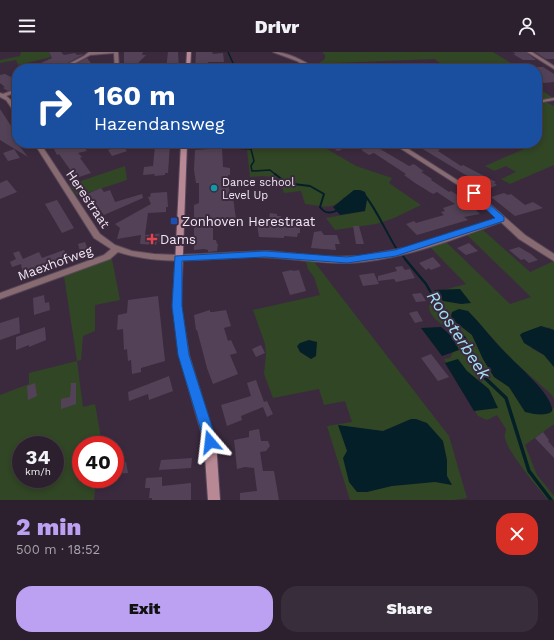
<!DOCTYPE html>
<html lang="en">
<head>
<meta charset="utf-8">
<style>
  :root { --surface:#2c202e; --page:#382d3a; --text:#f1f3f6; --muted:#a6a3aa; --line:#483e4a; --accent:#bca0f2 }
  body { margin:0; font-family:"Work Sans",sans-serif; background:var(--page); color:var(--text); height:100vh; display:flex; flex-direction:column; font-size:15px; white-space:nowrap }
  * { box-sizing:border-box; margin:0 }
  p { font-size:13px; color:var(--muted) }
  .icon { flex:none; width:22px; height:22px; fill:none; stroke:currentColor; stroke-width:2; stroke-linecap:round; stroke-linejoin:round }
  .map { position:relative; height:448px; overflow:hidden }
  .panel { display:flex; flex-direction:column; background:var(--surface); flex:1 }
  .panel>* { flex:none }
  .hud { position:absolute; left:12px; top:12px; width:530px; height:84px; border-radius:16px; box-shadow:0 2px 6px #0003,0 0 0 1px var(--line); background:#1a4fa0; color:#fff; overflow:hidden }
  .speed { position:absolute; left:12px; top:384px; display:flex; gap:8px; font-size:20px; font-weight:700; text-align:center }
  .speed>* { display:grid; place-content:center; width:52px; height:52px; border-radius:50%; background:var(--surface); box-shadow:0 2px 6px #0003,0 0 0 1px var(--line); line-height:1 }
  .speed small { font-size:10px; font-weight:400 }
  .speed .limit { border:6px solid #d22; background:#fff; color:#111 }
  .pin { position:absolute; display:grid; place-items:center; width:34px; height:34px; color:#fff; margin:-17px; border-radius:8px; box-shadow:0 2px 6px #0006 }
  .me { position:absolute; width:44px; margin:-22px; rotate:343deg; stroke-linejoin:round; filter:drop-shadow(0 0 3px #0008) }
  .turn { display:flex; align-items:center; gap:14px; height:84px; padding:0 16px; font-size:18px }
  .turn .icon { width:52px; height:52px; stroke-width:2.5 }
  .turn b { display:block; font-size:28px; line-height:34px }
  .round { display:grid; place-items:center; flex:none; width:42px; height:42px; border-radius:16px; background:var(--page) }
  .overview { display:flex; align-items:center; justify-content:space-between; height:68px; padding:0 16px }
  h1 { font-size:24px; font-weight:800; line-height:30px; color:var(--accent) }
  .button { display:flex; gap:8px; margin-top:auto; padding:8px 16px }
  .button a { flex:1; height:46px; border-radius:16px; background:var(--accent); color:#111; font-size:16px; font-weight:800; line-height:46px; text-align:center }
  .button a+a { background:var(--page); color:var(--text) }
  header { display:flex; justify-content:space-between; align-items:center; height:52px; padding:0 16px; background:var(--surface); font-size:18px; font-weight:800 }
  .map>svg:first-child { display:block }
</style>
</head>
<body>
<header><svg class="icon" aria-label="menu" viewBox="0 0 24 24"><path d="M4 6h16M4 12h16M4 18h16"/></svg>Drivr<svg class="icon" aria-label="person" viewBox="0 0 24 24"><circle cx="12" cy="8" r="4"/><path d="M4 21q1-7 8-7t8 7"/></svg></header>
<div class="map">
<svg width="554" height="448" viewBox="0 0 554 448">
  <rect width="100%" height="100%" fill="#3b2a3e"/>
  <path fill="#314625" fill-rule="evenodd" d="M21 0H49L51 5 18 13 16 8 0 11V8L20 4Z
    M322 0H493L514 13H527L534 17H446L435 7 334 11V12L314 17 309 12 319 11 325 7V3Z
    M140 12V15L184 12 183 15 157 17H118V14Z
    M537 35 553 46 542 48 554 54V113L510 132 501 127 516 120 506 114 494 119 485 114 524 97 514 91H537Z
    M222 91H238L241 93H247V91H324L320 93 356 114 392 126 389 131 421 153 394 166 376 172 335 178 326 166 365 159 344 145C335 159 320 154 305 152L301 139 284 141 279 126 263 124 250 125 247 97H228V94Z
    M125 114 127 128 78 144 69 133Z
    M483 178 530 220 554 209V278L548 275 531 296 544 303 554 315V347L552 343 510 306 468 259 453 268 472 283 483 307 494 325 506 332 532 361 541 362 551 361 554 355V372L525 393 537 423 554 444V448H548C538 436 507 399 505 386 504 384 506 380 506 377L497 363 487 368 478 364 444 307 450 306C468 275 437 278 430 259 428 255 430 249 431 244L436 240 466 232 429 194 445 189 510 252 531 245 467 183Z
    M112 207 120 248 95 253V279L83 284 81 308 77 309 83 355 95 352 100 380 99 393H81V427H96L94 448H0V343L29 332V321L77 309 64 224ZM21 393H55V427H21Z
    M305 207H312L449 384 467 446 454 448H350L327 374 352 370 345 349 324 353 319 337 273 346 264 322 266 303 265 292 253 258 320 243 314 225 308 217Z"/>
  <path fill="#041f27" d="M354 138H360L365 140 367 148 365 159 340 163 333 155Z
    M460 237 471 251 461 252 443 249 434 238Z
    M459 257 468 259C483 274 495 291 510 305 518 314 554 344 552 359 546 365 533 362 525 360L509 335 494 325 483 307 472 283 453 268 451 264 452 260Z
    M541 274 554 278V315L544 303 524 291 520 283 522 281Z
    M441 275 453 285 459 298 442 304 421 276Z
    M309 288 317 290 316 304 311 307 300 300 297 294 300 291Z
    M458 307 467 319 489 337 498 356 474 359 445 311Z
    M411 367H416L427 371 443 389 447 408V424L452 433 435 430 392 434 367 440H357L349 430 343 406 347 399 338 373 383 379Z"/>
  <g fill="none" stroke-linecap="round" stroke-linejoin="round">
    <path stroke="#041f27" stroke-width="1.5" d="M228 0 233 11 229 17
      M226 91 236 96 251 97 254 109 251 114 252 119 270 118 276 123"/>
    <path stroke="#041f27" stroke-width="2" d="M275 122 284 129 293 132 310 134 324 142 320 155C325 162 332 162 339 157
      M364 142C377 158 385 178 396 196
      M403 204 406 208"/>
    <path stroke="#041f27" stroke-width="2.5" d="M405 207 426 232 442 260 465 286 479 315"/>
    <path stroke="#041f27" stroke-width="3.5" d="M478 314 484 325 506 346 529 419 551 448"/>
  </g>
  <path fill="#534257" d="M49 0H61L64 3 75 1 77 3 84 2 60 15 41 11 52 6Z
    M124 0H143L142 3H146L137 12 124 13Z
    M168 0H178L179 17H166Z
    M196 0H212L213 2 223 1 224 10H208L206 17H195Z
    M513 0H526L536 8H523L513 2H516Z
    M535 0H554V7H546Z
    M87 6 94 15 85 12 75 17H67Z
    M537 15H543L554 22V30L544 31 537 27Z
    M5 22 17 28V36L8 39 3 36 5 35 0 31V23Z
    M0 57 17 83V91L28 105 0 88Z
    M51 91H81L87 99 78 101 82 105 80 106 91 121 76 126 59 102 57 103Z
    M340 91H356L338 99 331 95Z
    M367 91H370L409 114 414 112 422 118 424 119 421 120 432 127 431 128 449 140 451 139 464 147 480 162 464 165 468 168 417 183 406 172 414 169 416 171 444 163 441 160 445 159 443 156 455 152 437 140 433 142 415 131 404 123 406 122 374 101 369 103 361 98 366 96 364 95Z
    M170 92 168 121H165V123L154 124 155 122 143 123 144 115 153 114 155 94Z
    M431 92 440 98 438 99 461 114 463 113 490 127 496 130 494 131 497 133 489 137 421 96Z
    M122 93 127 99 112 104 108 98Z
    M222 96 223 115 230 116V123H228L230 146H233L236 167 213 169V188H216L217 192H218L217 199 208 200V198L204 197 194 198V153L199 151V131H196L194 118 195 98Z
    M14 97 20 106 8 109 3 101Z
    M7 128 17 140 0 147V131Z
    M101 136 104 140 110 138 115 150 142 142 143 146 104 163 96 153 94 154 87 142Z
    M167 140 168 155H166V160L148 161 145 183 165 181 164 189 157 190 156 193 140 192 141 183 117 187 120 176 115 172 151 152 148 145H150L151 141Z
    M504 141 508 143 511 142 525 153 533 150 543 156 515 164 491 145Z
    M57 148 74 176 62 181 45 152Z
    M270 161 277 162V164H281L280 174H300V181H298L297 185 284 184V186L259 185 257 173 268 172Z
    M353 174H359L364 192H356Z
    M321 179 324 183H337L340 192H335L336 198 311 196 314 180Z
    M85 190 89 201 81 203 78 192Z
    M469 191 478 199 466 203 457 196Z
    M519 195 531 202 538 208 529 211 524 207 521 208 509 198Z
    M64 198 68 205 63 207V209L23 223 21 212 12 215 10 210 16 207 13 201 19 199 23 207 39 200 42 206Z
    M433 205 441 214 431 218 429 216 426 218 419 211Z
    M402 214 405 218 410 217 415 226 396 230 394 227 378 229V224L397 219 395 215Z
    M292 218 293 219 299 218 306 239 290 243 282 220Z
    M374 221 379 232 363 234 359 223Z
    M421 241 426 249 416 250 412 242Z
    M44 243 45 251 49 250 50 258 34 263 33 246Z
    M158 244 165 309 141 316V320L132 322 131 308 128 309 127 297 124 298 123 277 117 278 118 263 127 261 128 248Z
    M210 258V260H213L226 258 231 274 224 276 228 289 231 288 237 301 230 303 238 322 213 332 207 316 197 278H196L194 263Z
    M417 259 423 269 415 271 409 261Z
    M19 265 20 281 0 288V271Z
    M45 275 46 288 29 295V293L16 298V285Z
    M261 293 265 301 256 305 252 297Z
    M431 302 449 325 438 329 421 306Z
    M169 324 173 339 149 348 148 342 129 349 128 340Z
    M256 328 264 350 267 349 273 362 267 365 263 355 241 364 242 368 227 374 221 353 251 344 247 331Z
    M35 331 37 344 28 348 27 334Z
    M71 331H76V352L61 357V347L70 345Z
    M259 377 261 389H268L270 394 266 399 260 400 263 419H274L279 448H240V441L257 439 254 416 245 415 237 417 234 388 249 385V379Z
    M543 380 549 388 548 389 554 396V406L535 386Z
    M192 406 191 416 159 418 161 408Z
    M126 410 128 421 115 422V411Z
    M162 425V434L191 431V448H152V446H149L150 436H145L146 426Z"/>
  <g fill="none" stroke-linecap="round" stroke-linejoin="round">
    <defs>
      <path id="street" d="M89 0H118L119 17H115L114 1 90 3 64 17H59L84 4Z
        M273 0C287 0 304 8 315 17H310L297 9Z
        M527 0H532L554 14V17Z
        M17 37V40L6 44C12 48 17 54 17 62L15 61 6 48 0 45V41L3 42Z
        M554 46V48L537 51V49Z
        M34 91H40L100 182 115 193 132 199 154 202 178 203 268 199 327 205 361 204 415 194 447 184 497 166 472 142 392 91H399L476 140 525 183 554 202V209L519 187 501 170C453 188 401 208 350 211 316 212 283 204 250 205 206 207 160 214 118 200L110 207 0 247V241L104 203 111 197 94 186Z"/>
      <path id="secondary" d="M187 0H191L190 17H186Z
        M181 91H187L181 254 189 303 216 390 220 448H208L204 390 179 303 173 254Z"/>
    </defs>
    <use href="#street" stroke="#58485b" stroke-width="2"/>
    <use href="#secondary" stroke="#58485b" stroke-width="2"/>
    <use href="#street" fill="#886a71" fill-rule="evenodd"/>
    <use href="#secondary" fill="#b88995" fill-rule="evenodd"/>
  </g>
  <path fill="#1a73e8" stroke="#114b97" d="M474 139 504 165V169L396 204 347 211 265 205 182 209V254L189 303 217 390 215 395 210 396 206 395 178 303 172 254 175 204 265 199 347 205 395 198 495 166 471 143V140Z"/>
  <circle fill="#0f9aa8" stroke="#3b2a3e" stroke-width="1.5" cx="214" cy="136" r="4"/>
  <rect fill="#1a4fb4" stroke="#3b2a3e" stroke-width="1.5" x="170" y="165" width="8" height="8" rx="2"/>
  <path fill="#e0444e" stroke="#3b2a3e" stroke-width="1.5" d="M150 181h4v4h4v4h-4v4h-4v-4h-4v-4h4z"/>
  <g text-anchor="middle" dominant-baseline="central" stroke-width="4" stroke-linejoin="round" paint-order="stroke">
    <g font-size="11" fill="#f2e7f4" stroke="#3b2a3e" text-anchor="start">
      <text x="222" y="130">Dance school<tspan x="222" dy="13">Level Up</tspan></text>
    </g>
    <g font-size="13" fill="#f2e7f4" stroke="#3b2a3e">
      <text transform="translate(88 147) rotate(56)">Herestraat</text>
      <text transform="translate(55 211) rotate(-20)">Maexhofweg</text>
    </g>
    <g font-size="13" fill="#f2e7f4" stroke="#3b2a3e" text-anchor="start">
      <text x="182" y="169">Zonhoven Herestraat</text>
      <text x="160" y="187">Dams</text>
    </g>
    <g font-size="17" font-style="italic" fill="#a0e1f6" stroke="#3b2a3e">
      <text transform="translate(459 283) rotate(57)">Roosterbeek</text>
    </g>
  </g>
</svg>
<div class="speed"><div>34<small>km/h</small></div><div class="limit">40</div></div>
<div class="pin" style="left:474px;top:141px;background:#d93025"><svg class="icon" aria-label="arrive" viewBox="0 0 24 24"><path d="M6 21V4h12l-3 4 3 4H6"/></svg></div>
<svg class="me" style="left:210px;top:390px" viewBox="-20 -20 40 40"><path d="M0-17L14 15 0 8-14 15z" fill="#1a73e8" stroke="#fff" stroke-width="4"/></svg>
<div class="hud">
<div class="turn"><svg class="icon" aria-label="right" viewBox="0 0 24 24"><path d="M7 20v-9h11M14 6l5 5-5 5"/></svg><div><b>160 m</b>Hazendansweg</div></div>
</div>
</div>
<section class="panel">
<div class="overview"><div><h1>2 min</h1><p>500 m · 18:52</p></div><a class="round" style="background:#d93025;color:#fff"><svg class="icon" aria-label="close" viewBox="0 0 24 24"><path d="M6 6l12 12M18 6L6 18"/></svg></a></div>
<div class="button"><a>Exit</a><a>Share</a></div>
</section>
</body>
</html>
